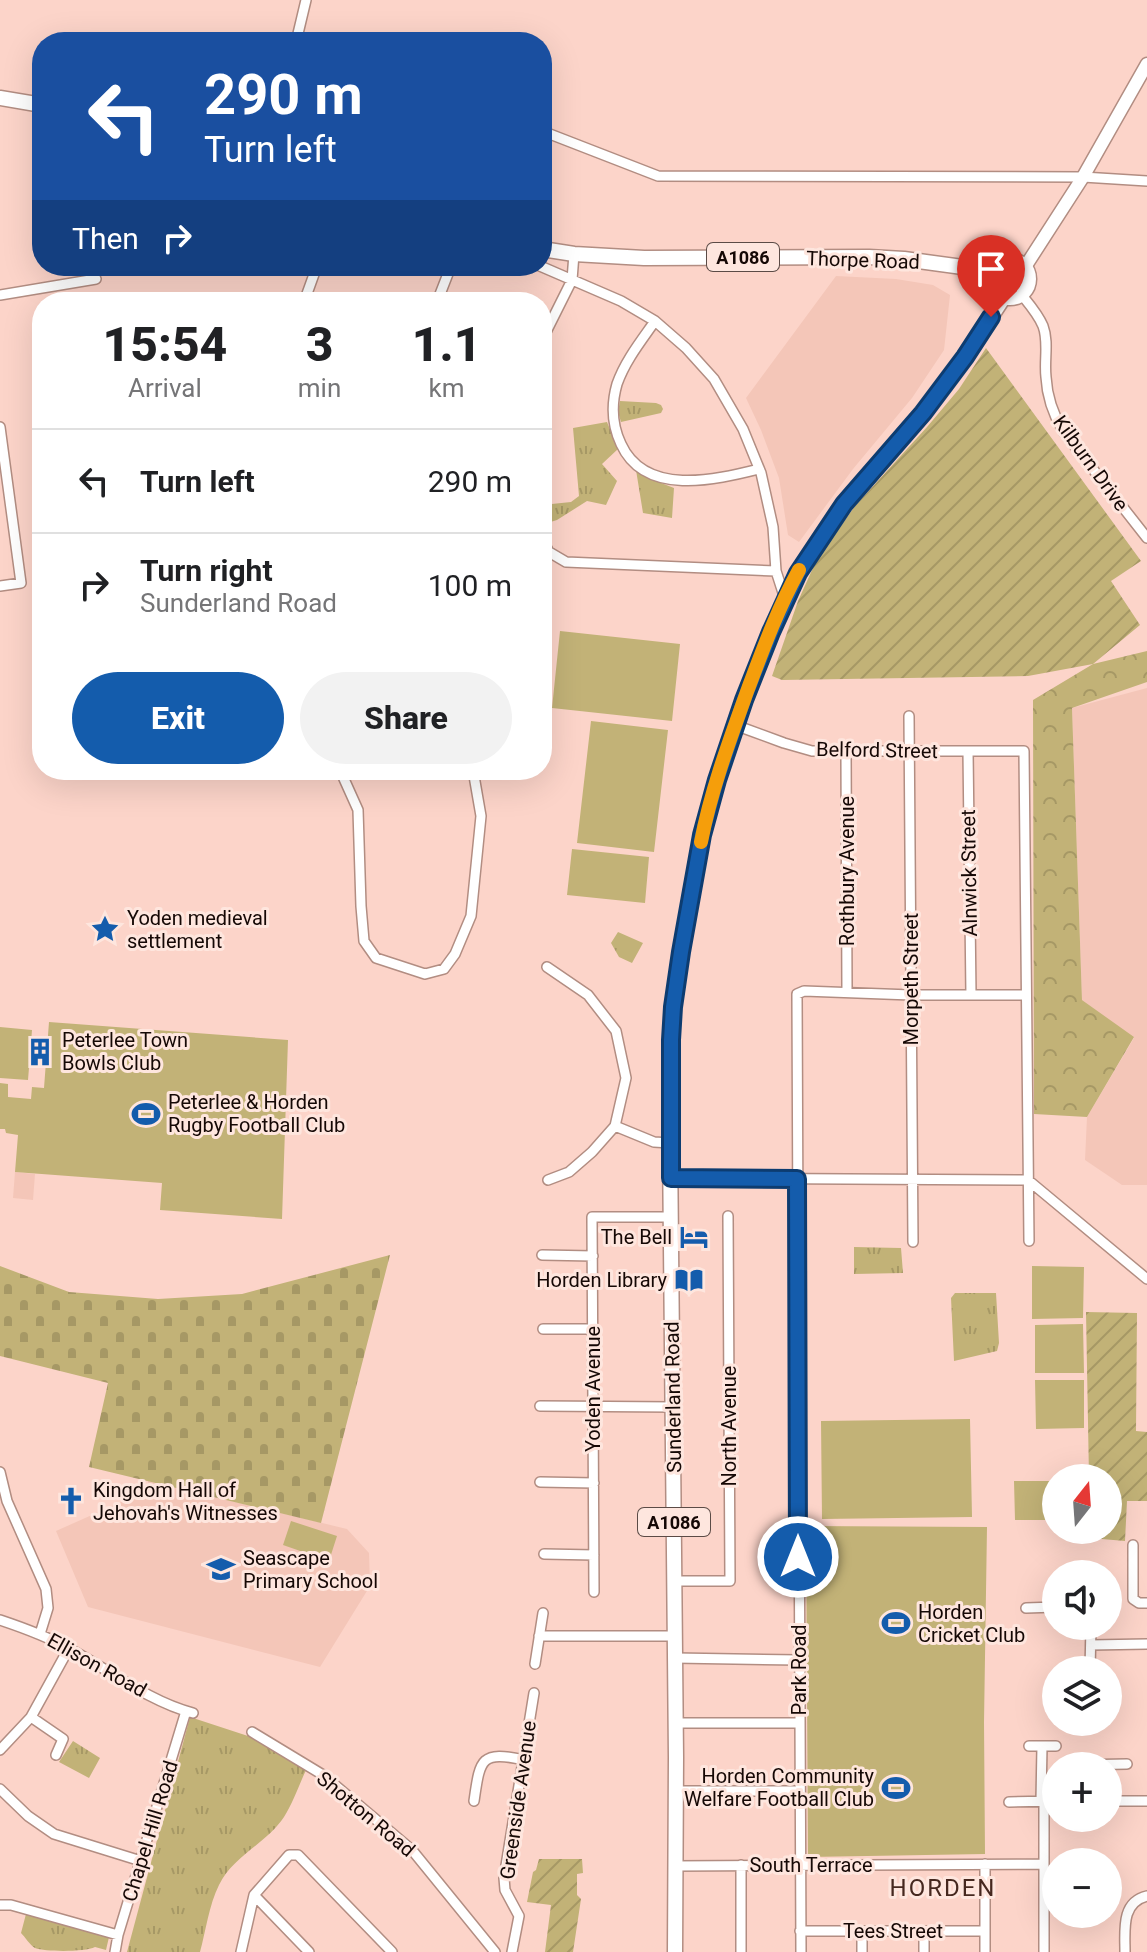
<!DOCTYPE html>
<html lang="en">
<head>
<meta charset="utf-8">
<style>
  :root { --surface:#fff; --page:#f2f2f2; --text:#202124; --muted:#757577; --line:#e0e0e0; --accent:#145cac }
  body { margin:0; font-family:Roboto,sans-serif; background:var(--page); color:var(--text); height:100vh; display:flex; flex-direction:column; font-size:30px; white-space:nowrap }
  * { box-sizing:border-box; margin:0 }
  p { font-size:26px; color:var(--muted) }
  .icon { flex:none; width:44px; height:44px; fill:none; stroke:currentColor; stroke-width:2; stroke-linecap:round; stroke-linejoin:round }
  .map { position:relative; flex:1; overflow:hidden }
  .details { position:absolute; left:32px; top:292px; width:520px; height:488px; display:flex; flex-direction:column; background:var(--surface); border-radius:32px; box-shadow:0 8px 32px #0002 }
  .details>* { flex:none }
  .hud { position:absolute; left:32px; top:32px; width:520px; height:244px; border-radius:32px; box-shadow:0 8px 32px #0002; background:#1a4fa0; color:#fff; overflow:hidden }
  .needle { width:52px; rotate:17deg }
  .tools { position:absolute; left:1042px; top:1464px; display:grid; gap:16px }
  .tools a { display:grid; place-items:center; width:80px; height:80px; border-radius:50%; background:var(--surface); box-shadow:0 8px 32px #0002; font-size:40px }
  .pin { position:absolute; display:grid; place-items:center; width:68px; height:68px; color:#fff; margin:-82px -34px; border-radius:50% 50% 50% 0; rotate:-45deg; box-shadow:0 0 8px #0007 }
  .pin .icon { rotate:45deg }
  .me { position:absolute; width:88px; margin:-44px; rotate:0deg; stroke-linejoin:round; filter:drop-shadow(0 0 6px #0008) }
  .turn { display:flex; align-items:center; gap:28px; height:168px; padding:0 40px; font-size:36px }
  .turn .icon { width:104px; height:104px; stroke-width:2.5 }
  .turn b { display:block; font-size:56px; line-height:68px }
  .then { display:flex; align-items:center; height:76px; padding:0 40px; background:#0003; gap:16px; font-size:30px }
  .eta { display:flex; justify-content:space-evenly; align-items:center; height:136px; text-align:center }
  .eta b { font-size:48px; font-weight:800; line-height:56px }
  .cta { display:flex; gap:16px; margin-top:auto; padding:16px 40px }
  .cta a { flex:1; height:92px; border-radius:48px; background:var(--accent); color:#fff; font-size:32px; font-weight:800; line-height:92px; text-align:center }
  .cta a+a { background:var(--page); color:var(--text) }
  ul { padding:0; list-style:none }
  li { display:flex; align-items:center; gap:24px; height:104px; padding:0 40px; border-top:2px solid var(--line) }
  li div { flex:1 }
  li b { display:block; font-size:30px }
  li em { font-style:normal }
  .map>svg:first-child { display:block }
</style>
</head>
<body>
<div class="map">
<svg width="1147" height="1952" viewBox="0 0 1147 1952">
  <defs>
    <pattern id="grass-tufts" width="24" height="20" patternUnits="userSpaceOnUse" patternTransform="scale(2)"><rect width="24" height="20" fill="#c2b277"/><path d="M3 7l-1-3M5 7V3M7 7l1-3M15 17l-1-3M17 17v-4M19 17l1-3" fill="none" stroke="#a69865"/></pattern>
    <pattern id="forest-crowns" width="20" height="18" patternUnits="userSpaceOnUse" patternTransform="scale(2)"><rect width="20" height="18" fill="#c2b277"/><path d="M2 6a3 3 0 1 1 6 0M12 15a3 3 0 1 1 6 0" fill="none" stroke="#a69865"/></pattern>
    <pattern id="cemetery-stones" width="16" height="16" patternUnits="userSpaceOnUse" patternTransform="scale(2)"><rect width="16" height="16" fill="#c2b277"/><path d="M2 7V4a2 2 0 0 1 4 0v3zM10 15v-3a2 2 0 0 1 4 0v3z" fill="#a69865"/></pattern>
    <pattern id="garden-furrows" width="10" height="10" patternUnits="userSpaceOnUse" patternTransform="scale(2)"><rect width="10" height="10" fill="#c2b277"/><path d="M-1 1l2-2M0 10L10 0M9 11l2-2" fill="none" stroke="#a69865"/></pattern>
  </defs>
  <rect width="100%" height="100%" fill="#fcd4c9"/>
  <path fill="#f4c6b8" d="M836 276 896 279 933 285 950 295 944 350 912 398 853 469 799 542 788 535 779 478 761 430 746 398Z
    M1147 688V1185H1122L1085 1160 1087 1117 1134 1038 1082 1000 1072 708Z
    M15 1172 35 1174 33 1200 13 1198Z
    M148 1481 347 1529 369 1553 370 1586 320 1667 88 1607 56 1531 139 1494 149 1492Z"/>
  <path fill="url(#grass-tufts)" d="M620 401 656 403 661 405 663 409 661 413 621 422 618 412Z
    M607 422 618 449 602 464 617 481 606 505 587 501 557 520 544 524 542 505 571 502 579 496 573 428Z
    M636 470 656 481 674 488 672 518 643 513Z
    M618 932 643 943 632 963 619 957 611 943Z
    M854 1247 901 1248 903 1273 854 1274Z
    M955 1293H996L999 1343 997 1351 954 1361 951 1298Z
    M190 1717 248 1736 275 1750 306 1770C299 1785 293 1803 284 1817 267 1843 233 1856 219 1885 209 1905 206 1930 200 1952H127Z
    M73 1741 100 1758 89 1778 59 1762Z
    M26 1914 109 1937 106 1950 95 1947C85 1952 46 1952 35 1948 30 1945 25 1937 21 1933Z"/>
  <path fill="url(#forest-crowns)" d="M1147 651V682L1072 708 1082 1000 1134 1037 1087 1117 1034 1114 1033 700 1093 664Z"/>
  <path fill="url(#cemetery-stones)" d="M390 1255 321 1523 89 1467 108 1383 0 1356V1266L69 1292 158 1299 242 1294Z"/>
  <path fill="url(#garden-furrows)" d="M986 348 1141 561 1111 581 1140 625 1093 664 1028 676 782 680 772 676 798 601 817 559 855 506 927 427 959 389Z
    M1086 1312 1137 1313 1136 1431 1147 1432V1501H1127L1125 1541 1090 1538V1530H1108V1478H1089Z
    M539 1859H582L583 1873 577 1874V1895L581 1899 573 1952H545L551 1905 527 1902 533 1872 536 1870Z"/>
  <path fill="#c2b277" d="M560 631 680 644 672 721 552 708Z
    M591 721 668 730 654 852 577 843Z
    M572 849 649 857 645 903 567 895Z
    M49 1022 288 1040 282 1219 160 1210 162 1183 15 1172 18 1135 6 1133 5 1129H0V1083L8 1084V1097L31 1099 32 1087 44 1088Z
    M0 1027 32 1030 28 1080 0 1078Z
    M1032 1266 1084 1267 1083 1318 1032 1319Z
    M1083 1324 1084 1373H1035V1325Z
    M1035 1380H1084V1428L1036 1429Z
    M970 1419 972 1517 822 1519 821 1421Z
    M1014 1481H1056V1520H1015Z
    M291 1521 337 1536 329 1561 283 1545Z
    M806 1526 987 1527 984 1722 985 1854 808 1857Z"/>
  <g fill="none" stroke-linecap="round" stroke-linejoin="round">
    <defs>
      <path id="street" d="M296 42 306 0
        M542 131 658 176 1083 177 1147 181
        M540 266 621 301 655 321 686 348 714 379 743 429 761 473 773 527 776 571 785 599
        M1021 294C1029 304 1038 314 1043 326 1049 342 1044 360 1046 377 1047 397 1053 414 1063 431L1147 538
        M0 295 96 279
        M304 302 317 266
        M437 302 451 266
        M655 321C641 341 625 361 617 384 611 405 612 425 621 444 645 497 715 480 759 469
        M542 340 572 280 574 254
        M0 427 21 583 0 586
        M542 539 549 552 566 562 776 571
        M909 716 913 1242
        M735 725 784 743 812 751H1024L1029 1241
        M846 751 847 991
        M968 751 971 995
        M340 770 358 810 361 906 364 941 376 958 425 974 444 969 455 954 471 916 481 816 473 770
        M547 967 588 995 616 1031 626 1078 615 1126 592 1152 569 1172 548 1180
        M615 1126 654 1142 670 1143
        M671 1178 1028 1180 1147 1279
        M542 1255 593 1256
        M543 1329H593
        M540 1406 673 1407
        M0 1472 7 1501 46 1589 48 1608 40 1634
        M540 1482 594 1483
        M1133 1545V1599L1139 1603H1147
        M544 1554 594 1555
        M675 1581H730L728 1216
        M594 1592 592 1217H671
        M1026 1608 1056 1607
        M0 1620C24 1628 48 1637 70 1649 109 1670 150 1702 193 1713
        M539 1636H675
        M1091 1645 1147 1644
        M675 1658 799 1660
        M535 1664 543 1613
        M1090 1670 1091 1626
        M31 1717 63 1739 56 1755
        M675 1723H799
        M252 1732 323 1775 412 1850 495 1952
        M1029 1746H1042L1041 1801
        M1042 1746H1056
        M0 1750 31 1717 69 1648
        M1077 1765 1127 1764
        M0 1789 28 1816 54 1834 141 1861
        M676 1791H799
        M474 1801C480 1760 480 1750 524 1760
        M1044 1801V1952
        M1108 1801H1147
        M1009 1802 1056 1801
        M985 1864V1952
        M675 1866 1043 1864
        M254 1895 309 1952
        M0 1905H11L118 1935
        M800 1931H985
        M862 1931V1952
        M924 1931V1952
        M115 1952 118 1935 186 1711
        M241 1952 254 1895 289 1855H298L392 1952
        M512 1952 519 1916 505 1890 504 1878 534 1693
        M741 1952V1865
        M801 1952 797 994 804 991 911 995H1026
        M1125 1952C1125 1930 1121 1902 1147 1896"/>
      <path id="secondary" d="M1025 267 1083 177 1147 64"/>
      <path id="primary" d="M0 98 42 105
        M542 249 574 254 644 258 869 257 904 259 992 271
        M991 279a19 19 0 1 1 38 0a19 19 0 1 1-38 0Z
        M675 1952 676 1757 670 1143 673 1007 691 891 702 835 717 780 735 725 763 651 798 573 829 525 844 504 923 413 965 357 1004 297"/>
    </defs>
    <use href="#street" stroke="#b28d82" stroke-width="12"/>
    <use href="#secondary" stroke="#b28d82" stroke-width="15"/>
    <use href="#primary" stroke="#b28d82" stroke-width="17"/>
    <use href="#street" stroke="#fff" stroke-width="9"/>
    <use href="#secondary" stroke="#fff" stroke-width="12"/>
    <use href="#primary" stroke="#fff" stroke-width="14"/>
  </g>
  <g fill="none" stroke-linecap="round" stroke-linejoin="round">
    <defs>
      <path id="route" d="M798 1557 797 1179 671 1178V1040L673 1007 681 952 702 835 717 780 744 700 771 632 798 573 844 504 923 413 965 357 991 317"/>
    </defs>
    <use href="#route" stroke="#0d3c70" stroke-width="20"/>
    <use href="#route" stroke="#145cac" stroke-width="14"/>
    <path stroke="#f59e0b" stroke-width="14" d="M701 842C711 790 730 739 748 689 763 649 778 608 799 570"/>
  </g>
  <defs>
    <symbol id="sight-bare" viewBox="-9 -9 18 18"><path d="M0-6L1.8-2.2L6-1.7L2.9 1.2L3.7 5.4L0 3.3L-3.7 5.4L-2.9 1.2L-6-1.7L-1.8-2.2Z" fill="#145cac" stroke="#fee6de" stroke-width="2.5" paint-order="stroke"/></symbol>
    <symbol id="building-bare" viewBox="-9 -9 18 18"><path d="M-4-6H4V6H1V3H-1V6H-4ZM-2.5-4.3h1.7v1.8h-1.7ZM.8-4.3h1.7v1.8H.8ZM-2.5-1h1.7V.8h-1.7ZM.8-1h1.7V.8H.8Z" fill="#145cac" stroke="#fee6de" stroke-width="2.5" paint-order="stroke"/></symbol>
    <symbol id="stadium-bare" viewBox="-9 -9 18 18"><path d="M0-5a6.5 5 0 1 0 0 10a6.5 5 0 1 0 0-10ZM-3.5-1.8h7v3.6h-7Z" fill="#145cac" stroke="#fee6de" stroke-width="2.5" paint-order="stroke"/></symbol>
    <symbol id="hotel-bare" viewBox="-9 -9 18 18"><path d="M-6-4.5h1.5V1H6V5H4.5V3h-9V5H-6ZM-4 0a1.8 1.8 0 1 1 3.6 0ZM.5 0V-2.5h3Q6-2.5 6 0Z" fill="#145cac" stroke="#fee6de" stroke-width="2.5" paint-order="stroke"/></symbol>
    <symbol id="library-bare" viewBox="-9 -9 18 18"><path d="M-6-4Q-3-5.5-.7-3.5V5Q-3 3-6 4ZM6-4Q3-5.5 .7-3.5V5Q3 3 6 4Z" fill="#145cac" stroke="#fee6de" stroke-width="2.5" paint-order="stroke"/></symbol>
    <symbol id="church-bare" viewBox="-9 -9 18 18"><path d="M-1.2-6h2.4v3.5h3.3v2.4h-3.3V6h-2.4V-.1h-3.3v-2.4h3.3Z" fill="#145cac" stroke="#fee6de" stroke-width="2.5" paint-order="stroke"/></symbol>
    <symbol id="school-bare" viewBox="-9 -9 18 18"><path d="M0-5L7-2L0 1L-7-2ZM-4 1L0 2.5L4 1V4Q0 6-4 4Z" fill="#145cac" stroke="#fee6de" stroke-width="2.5" paint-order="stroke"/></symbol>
  </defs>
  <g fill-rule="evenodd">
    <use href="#sight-bare" x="85" y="909" width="40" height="40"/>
    <use href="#building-bare" x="20" y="1032" width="40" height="40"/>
    <use href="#stadium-bare" x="126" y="1094" width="40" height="40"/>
    <use href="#hotel-bare" x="674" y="1217" width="40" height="40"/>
    <use href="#library-bare" x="669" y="1260" width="40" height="40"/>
    <use href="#church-bare" x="51" y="1481" width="40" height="40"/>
    <use href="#school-bare" x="201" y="1549" width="40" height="40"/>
    <use href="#stadium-bare" x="876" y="1603" width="40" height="40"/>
    <use href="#stadium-bare" x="876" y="1768" width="40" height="40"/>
  </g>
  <g text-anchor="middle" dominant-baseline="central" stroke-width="6" stroke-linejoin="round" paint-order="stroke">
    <g fill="#fee6de" stroke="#5b4b46" stroke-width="2">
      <rect x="707" y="243" width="72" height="28" rx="6"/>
      <rect x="638" y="1508" width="72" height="28" rx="6"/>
    </g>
    <g font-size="18" font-weight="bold" fill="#150805">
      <text x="743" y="257">A1086</text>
      <text x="674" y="1522">A1086</text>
    </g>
    <g font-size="20" fill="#150805" stroke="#fee6de">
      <text transform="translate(863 260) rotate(2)">Thorpe Road</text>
      <text transform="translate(1091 463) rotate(54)">Kilburn Drive</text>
      <text transform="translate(877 750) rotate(1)">Belford Street</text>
      <text transform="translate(847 871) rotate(-90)">Rothbury Avenue</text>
      <text transform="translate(969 873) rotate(-91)">Alnwick Street</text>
      <text transform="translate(911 979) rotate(-90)">Morpeth Street</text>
      <text transform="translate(593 1389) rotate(-90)">Yoden Avenue</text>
      <text transform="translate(673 1397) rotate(-91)">Sunderland Road</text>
      <text transform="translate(729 1426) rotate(-90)">North Avenue</text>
      <text transform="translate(97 1665) rotate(29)">Ellison Road</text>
      <text transform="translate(799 1670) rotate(-90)">Park Road</text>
      <text transform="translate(518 1800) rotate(-82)">Greenside Avenue</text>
      <text transform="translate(366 1814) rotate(40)">Shotton Road</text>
      <text transform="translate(150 1831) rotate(-73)">Chapel Hill Road</text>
      <text x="811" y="1865">South Terrace</text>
      <text x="893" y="1931">Tees Street</text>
    </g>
    <g font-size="20" fill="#150805" stroke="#fee6de" text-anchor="start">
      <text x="127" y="918">Yoden medieval<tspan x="127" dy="23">settlement</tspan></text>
      <text x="62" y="1040">Peterlee Town<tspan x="62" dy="23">Bowls Club</tspan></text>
      <text x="168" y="1102">Peterlee &amp; Horden<tspan x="168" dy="23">Rugby Football Club</tspan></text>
      <text x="672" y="1237" text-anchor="end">The Bell</text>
      <text x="667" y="1280" text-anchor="end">Horden Library</text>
      <text x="93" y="1490">Kingdom Hall of<tspan x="93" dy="23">Jehovah's Witnesses</tspan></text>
      <text x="243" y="1558">Seascape<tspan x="243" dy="23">Primary School</tspan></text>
      <text x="918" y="1612">Horden<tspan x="918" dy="23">Cricket Club</tspan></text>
      <text x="874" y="1776" text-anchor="end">Horden Community<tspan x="874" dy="23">Welfare Football Club</tspan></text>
    </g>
    <g font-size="24" letter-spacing="2" fill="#46281f" stroke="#fee6de">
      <text x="943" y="1888">HORDEN</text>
    </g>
  </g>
</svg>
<div class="tools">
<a><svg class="needle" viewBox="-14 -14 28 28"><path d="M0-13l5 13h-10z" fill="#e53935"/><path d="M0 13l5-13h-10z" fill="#757577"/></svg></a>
<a><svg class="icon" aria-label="sound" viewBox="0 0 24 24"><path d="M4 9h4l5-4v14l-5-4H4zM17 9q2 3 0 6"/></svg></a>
<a><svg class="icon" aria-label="layers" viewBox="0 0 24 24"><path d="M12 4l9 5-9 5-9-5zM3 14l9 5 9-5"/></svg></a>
<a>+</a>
<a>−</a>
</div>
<div class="pin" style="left:991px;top:317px;background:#d93025"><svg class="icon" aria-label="arrive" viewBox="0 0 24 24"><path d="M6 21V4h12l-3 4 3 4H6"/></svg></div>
<svg class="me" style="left:798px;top:1557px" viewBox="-20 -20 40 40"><circle r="17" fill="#145cac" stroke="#fff" stroke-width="3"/><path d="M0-11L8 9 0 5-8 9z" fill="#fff"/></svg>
<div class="hud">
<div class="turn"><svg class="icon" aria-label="left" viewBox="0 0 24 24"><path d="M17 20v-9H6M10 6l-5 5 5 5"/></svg><div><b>290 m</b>Turn left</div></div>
<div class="then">Then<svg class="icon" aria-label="right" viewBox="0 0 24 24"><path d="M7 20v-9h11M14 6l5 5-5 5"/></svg></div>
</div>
<section class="details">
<div class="eta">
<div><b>15:54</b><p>Arrival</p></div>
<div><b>3</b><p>min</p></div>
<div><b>1.1</b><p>km</p></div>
</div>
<ul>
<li><svg class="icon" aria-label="left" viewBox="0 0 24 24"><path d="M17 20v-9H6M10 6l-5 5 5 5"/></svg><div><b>Turn left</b></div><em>290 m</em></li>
<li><svg class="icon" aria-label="right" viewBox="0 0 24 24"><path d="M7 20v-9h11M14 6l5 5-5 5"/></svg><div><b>Turn right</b><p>Sunderland Road</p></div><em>100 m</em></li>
</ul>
<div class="cta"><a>Exit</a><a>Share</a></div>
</section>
</div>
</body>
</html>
